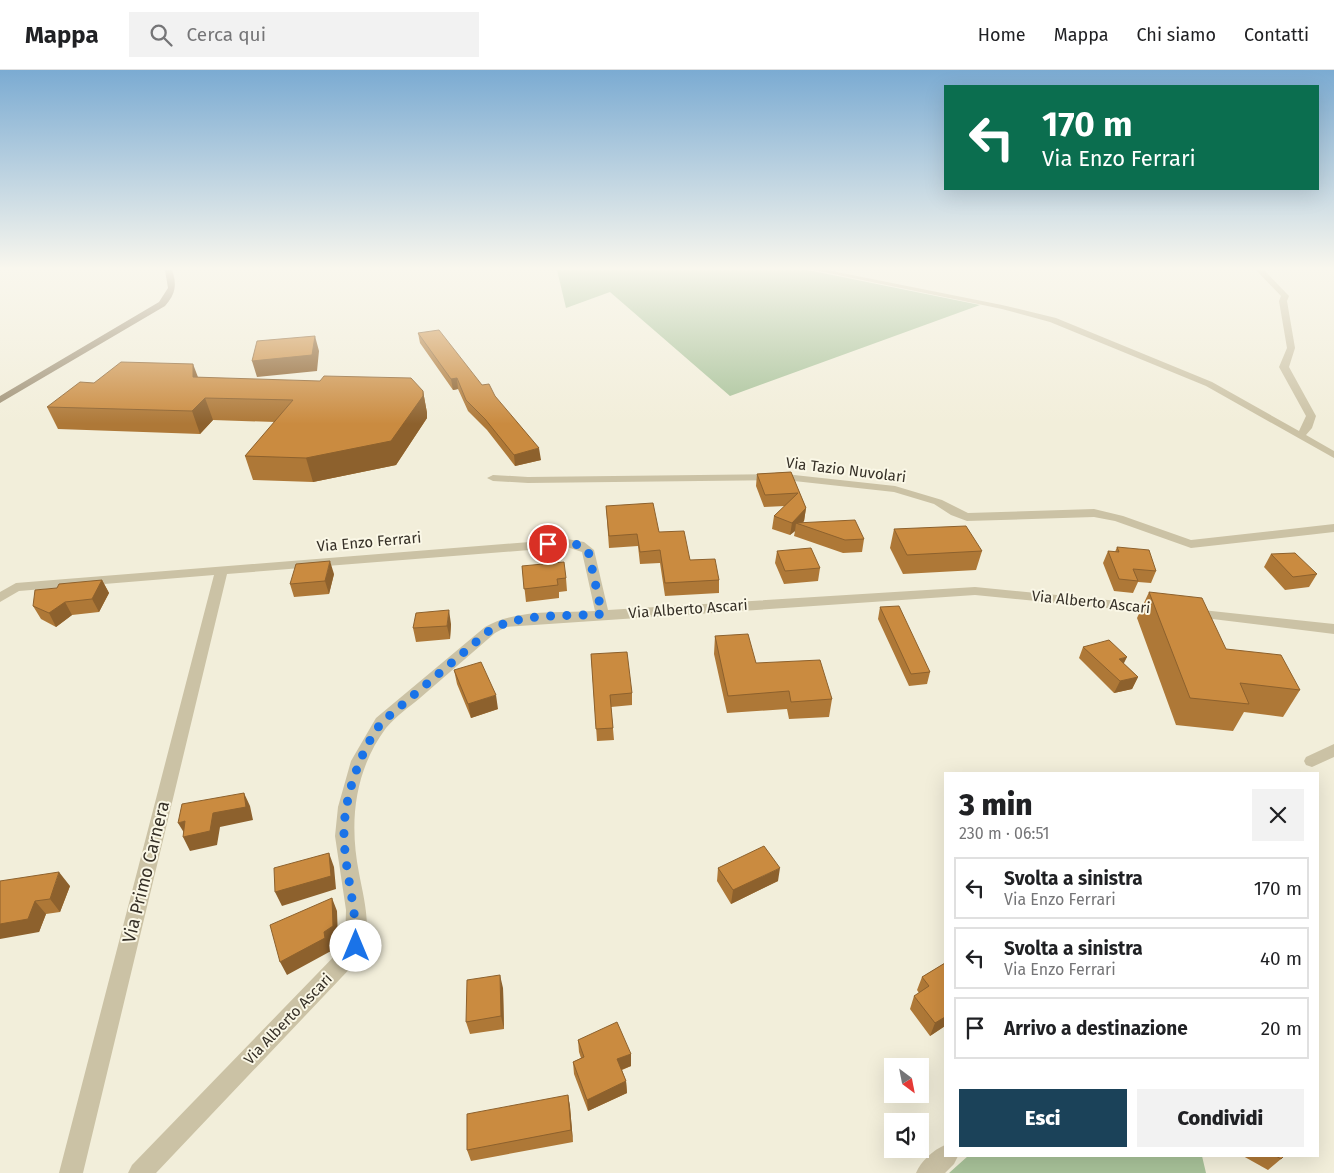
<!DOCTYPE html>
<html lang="it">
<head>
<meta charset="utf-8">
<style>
  :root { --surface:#fff; --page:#f2f2f2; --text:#202124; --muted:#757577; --line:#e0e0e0; --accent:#1b4259 }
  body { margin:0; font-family:"Fira Sans",sans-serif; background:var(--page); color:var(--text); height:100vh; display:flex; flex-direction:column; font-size:19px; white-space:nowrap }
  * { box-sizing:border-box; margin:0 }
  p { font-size:16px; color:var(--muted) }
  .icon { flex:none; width:28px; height:28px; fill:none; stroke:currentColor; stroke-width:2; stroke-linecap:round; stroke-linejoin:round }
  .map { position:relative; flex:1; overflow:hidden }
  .panel { position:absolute; left:944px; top:702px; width:375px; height:385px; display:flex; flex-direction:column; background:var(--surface); border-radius:0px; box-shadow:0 5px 20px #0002 }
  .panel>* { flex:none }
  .top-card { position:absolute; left:944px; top:15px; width:375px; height:105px; border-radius:0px; box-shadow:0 5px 20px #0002; background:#0b6e4f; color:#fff; overflow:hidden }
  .needle { width:32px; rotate:148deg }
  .controls { position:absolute; left:884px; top:988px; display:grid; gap:10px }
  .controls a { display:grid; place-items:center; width:45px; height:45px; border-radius:0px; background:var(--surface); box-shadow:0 5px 20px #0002; font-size:25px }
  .pin { position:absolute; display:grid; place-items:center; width:42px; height:42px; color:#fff; margin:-21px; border:2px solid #fff; border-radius:50%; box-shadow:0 1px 5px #0007 }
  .me { position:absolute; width:55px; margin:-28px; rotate:0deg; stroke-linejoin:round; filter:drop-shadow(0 0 4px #0008) }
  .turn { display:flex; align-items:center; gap:18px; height:105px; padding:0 15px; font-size:22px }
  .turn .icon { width:65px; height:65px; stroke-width:2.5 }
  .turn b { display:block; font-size:35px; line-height:42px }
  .round { display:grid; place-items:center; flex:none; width:52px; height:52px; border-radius:0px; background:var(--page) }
  .head { display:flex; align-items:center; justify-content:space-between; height:85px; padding:0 15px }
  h1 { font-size:30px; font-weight:800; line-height:38px }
  .primary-button { display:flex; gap:10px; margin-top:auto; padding:10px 15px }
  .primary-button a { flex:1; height:58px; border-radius:0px; background:var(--accent); color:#fff; font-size:20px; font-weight:800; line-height:58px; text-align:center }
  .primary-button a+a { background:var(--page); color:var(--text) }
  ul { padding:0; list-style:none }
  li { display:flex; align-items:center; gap:15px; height:62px; margin:0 10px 8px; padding:0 5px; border:2px solid var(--line); border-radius:0px }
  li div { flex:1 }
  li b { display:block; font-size:19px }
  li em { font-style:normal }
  header { display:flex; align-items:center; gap:30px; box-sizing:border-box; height:70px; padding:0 25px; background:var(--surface); border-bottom:1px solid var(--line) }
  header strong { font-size:24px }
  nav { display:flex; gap:28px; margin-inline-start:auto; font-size:18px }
  .search { width:350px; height:45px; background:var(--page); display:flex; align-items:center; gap:12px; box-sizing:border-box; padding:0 18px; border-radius:0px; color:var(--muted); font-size:19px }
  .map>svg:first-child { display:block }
</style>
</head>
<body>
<header>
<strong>Mappa</strong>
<div class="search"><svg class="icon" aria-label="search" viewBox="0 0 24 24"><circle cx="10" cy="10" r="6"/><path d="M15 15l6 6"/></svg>Cerca qui</div>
<nav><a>Home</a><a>Mappa</a><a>Chi siamo</a><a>Contatti</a></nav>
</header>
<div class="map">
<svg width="1334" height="1103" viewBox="0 0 1334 1103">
  <rect width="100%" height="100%" fill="#f2eeda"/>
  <path fill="#a8c299" d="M557 200H808L980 235 730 326 610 222 566 238Z
    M968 1086H1202L1206 1103H949Z"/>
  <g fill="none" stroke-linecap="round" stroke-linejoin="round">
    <path fill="#cbc2a5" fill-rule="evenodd" d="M814 200H827L1002 235 1056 248 1212 312 1299 361 1306 346 1279 297 1287 278 1279 231 1281 226 1256 200H1264L1289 226 1287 231 1295 278 1289 297 1316 346 1312 358 1306 365 1334 381V388L1206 316 1050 252 1002 239Z
      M785 404 895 416 942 430 968 443 1094 439 1123 446 1191 470 1334 454V462L1191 478 1115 451 1094 447 967 451 951 445 934 434 894 422 785 410 528 413 493 411 487 408 493 405 528 407Z
      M567 469 584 472 594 480 608 540 975 517 1159 535 1166 539 1159 543 975 525 506 557 495 563C470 585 445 606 420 628 409 637 395 647 386 658 354 701 349 753 359 803 364 830 374 864 359 889L156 1103H128L132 1095 345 875 346 840 335 766 338 737 351 691 376 648 485 557C516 539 559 543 595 541L582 482 567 477 227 504 83 1103H59L214 505 19 521 0 532V522L16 513Z
      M1193 539 1334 554V564L1188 546 1186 543Z
      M1334 674V687L1312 697 1306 695 1304 691 1306 687Z
      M945 1075V1086H958L954 1094 945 1103H916C921 1091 933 1080 945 1075Z"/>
    <path fill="#9f9176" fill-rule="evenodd" d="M165 200H172C177 214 176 224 165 236L0 333V326L159 232 168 218Z"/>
  </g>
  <path fill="#ae7837" d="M418 263 495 326 541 390 515 396 487 360 468 341 458 319 453 320 420 273Z
    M198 307 423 321 427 343V348L396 395 313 412 253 410 245 386 275 352 213 350 200 364 58 359 47 337 94 313Z
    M791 402 806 438 804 451 802 453 864 469 862 482 843 483 794 466 795 461 790 465 772 459 774 446 785 436 764 437 756 416 757 404Z
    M606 436 659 462 690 490 719 510V523L665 526 660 493 640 494 638 476 609 478Z
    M894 459 982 481 976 500 903 504 890 478Z
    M1117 477 1156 501 1151 513 1138 512 1133 523 1114 521 1103 493 1108 481 1115 482Z
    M777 481 820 498 818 511 784 514 775 493Z
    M1271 484 1317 504 1309 517 1285 520 1264 497Z
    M522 496 566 508 567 521 559 522V528L526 532Z
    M334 504 329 524 294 527 290 514Z
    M102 510 109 523 99 542 72 545 56 557 41 549 33 536 57 518Z
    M1149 522 1226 579 1300 620 1283 647 1244 642 1233 661 1176 655 1137 548Z
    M880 537 930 602 927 614 909 616 878 549Z
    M451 554 450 569 416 572 413 558Z
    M715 566 756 593 832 629 829 647 789 649 787 639 727 643 714 584Z
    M1083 577 1124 594 1138 607 1132 619 1114 623 1079 588Z
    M591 584 632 623V635L611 637 614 670 597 671Z
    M454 600 498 639 471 648 457 614Z
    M718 798 778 811 731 834 717 811Z
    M0 811 70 816 60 842 46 844 39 862Z
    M945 893V956L930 966 910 939 914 926 919 923 917 920 922 907Z
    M503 918 504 959 470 964 466 952Z
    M578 970 631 984V996L622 1000 626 1011 627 1023 588 1041 574 1004 573 992 581 988 579 982Z
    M568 1025 570 1037 573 1072 471 1091 467 1080Z
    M1243 1086H1284L1281 1089 1268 1100Z"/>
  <path fill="#8d612d" d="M315 266 319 281 317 301 257 307 252 291Z
    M193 294 201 315 193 307Z
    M457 308 458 319 453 320 451 309Z
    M423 321 427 343V348L396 395 313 412 306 388Z
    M205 328 213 350 200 364 192 341Z
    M539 378 541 390 515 396 514 385Z
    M806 438 804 451 800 455 796 453 795 461 790 465 792 453Z
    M330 491 334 504 329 524 325 511Z
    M102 510 109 523 99 542 92 529Z
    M65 532 72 545 56 557 49 543Z
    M449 540 451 554 450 569 447 556Z
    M1127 587 1121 599 1119 589Z
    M1138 607 1132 619 1114 623 1120 611Z
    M496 625 498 639 471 648 468 634Z
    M244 723 250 736 253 750 220 757 217 775 190 781 183 767 186 766 178 753 213 743Z
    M329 783 334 797 336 819 282 836 275 822Z
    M780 798 778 811 731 834 733 820Z
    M59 802 70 816 60 842 50 829Z
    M332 828 337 841 338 869 330 875 331 881 287 905 280 892 324 862Z
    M35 831 46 844 39 862 0 869V854Z
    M500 905 503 918 504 959 501 946Z
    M945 947V956L930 966 935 953Z
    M631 984V996L618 1001 617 989Z
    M626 1011 627 1023 588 1041 587 1030Z
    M568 1025 570 1037 573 1072 571 1060Z"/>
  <path fill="#ca8b40" stroke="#8d612d" d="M439 260 482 315 489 314 495 326 539 378 514 385 485 349 466 330 457 308 451 309 418 263Z
    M315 266 312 285 252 291 257 271Z
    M121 292 193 294V307L320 311 324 306 411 308 423 321V326L391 371 306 388 245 386 293 330 205 328 192 341 47 337 80 312 94 313Z
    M791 402 806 438 792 453 774 446 798 423 765 425 757 404Z
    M653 433 659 462 684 461 690 490 715 489 719 510 665 513 660 480 640 482 637 464 609 466 606 436Z
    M855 450 864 469 845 470 796 453Z
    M966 456 982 481 907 485 894 459Z
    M1117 477 1149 480 1156 501 1133 499 1138 511 1119 509 1108 481 1119 482Z
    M811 478 820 498 785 501 777 481Z
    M1295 483 1317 504 1293 507 1271 484Z
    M330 491 325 511 290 514 296 494Z
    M564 492 566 508 557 509 558 515 524 519 522 496Z
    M102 510 92 529 65 532 49 543 33 536 35 520 57 518 59 514Z
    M1149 522 1202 528 1226 579 1281 585 1300 620 1240 613 1249 634 1190 628Z
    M899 536 930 602 911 604 880 537Z
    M449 540 447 556 413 558 416 543Z
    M748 564 756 593 820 590 832 629 791 632 789 621 728 626 715 566Z
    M1109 570 1127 587 1119 589 1138 607 1120 611 1083 577Z
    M627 582 632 623 610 625 613 658 596 659 591 584Z
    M481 592 496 625 468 634 454 600Z
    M244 723 246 737 213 743 210 761 183 767 185 751 178 753 182 734Z
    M764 776 780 798 733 820 718 798Z
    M329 783 331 806 275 822 274 798Z
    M59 802 50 829 35 831 28 849 0 854V811Z
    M332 828 333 856 324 862 325 868 280 892 270 855Z
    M945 893V947L935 953 914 926 929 916 922 907Z
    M500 905 501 946 466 952 467 910Z
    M617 952 631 984 617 989 626 1011 587 1030 573 992 584 987 578 970Z
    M568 1025 571 1060 467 1080V1044Z
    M1276 1086H1284L1281 1089Z"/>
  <linearGradient id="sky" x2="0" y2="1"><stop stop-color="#7babd2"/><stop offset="0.56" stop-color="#f9f7ee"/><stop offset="1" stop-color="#f9f7ee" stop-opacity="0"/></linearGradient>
  <rect width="1334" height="354" fill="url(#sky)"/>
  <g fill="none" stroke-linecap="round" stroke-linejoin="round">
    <path stroke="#1a73e8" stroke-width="9" stroke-dasharray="0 16.2" d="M356 876C357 839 345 803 344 766 343 730 360 680 382 652L490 560C523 542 566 547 602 544L588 480C575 471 563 473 548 474"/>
  </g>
  <g text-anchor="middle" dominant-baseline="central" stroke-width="4" stroke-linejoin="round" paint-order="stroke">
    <g font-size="15" fill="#363027" stroke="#faf7e6">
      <text transform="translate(846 400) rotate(7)">Via Tazio Nuvolari</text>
      <text transform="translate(369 472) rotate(-5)">Via Enzo Ferrari</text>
      <text transform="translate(1091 532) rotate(6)">Via Alberto Ascari</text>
      <text transform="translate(688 539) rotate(-4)">Via Alberto Ascari</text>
      <text transform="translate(288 949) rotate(-46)">Via Alberto Ascari</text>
    </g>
    <g font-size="18" fill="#363027" stroke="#faf7e6">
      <text transform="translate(146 802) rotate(-76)">Via Primo Carnera</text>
    </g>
  </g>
</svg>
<div class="controls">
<a><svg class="needle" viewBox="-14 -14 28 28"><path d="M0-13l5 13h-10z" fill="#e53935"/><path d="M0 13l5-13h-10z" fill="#757577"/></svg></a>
<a><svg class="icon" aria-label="sound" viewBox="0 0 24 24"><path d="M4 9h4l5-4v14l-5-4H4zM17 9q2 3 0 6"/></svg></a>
</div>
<div class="pin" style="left:548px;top:474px;background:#d93025"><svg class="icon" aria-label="arrive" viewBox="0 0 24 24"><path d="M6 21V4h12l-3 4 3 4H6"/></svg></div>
<svg class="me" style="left:356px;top:876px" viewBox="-20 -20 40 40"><circle r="19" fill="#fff"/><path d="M0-13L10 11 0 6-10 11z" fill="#1a73e8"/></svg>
<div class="top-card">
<div class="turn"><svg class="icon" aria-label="left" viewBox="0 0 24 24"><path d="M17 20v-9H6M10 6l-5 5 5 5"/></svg><div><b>170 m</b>Via Enzo Ferrari</div></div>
</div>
<section class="panel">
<div class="head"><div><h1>3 min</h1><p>230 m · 06:51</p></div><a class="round"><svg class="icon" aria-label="close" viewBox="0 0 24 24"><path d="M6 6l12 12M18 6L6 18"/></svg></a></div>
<ul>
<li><svg class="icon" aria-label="left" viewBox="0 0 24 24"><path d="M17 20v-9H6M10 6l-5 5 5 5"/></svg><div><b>Svolta a sinistra</b><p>Via Enzo Ferrari</p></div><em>170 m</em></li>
<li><svg class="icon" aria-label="left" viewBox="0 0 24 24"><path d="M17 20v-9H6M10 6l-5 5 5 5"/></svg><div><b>Svolta a sinistra</b><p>Via Enzo Ferrari</p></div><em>40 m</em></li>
<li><svg class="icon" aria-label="arrive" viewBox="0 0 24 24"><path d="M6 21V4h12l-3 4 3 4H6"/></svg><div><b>Arrivo a destinazione</b></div><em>20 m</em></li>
</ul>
<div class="primary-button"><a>Esci</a><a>Condividi</a></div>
</section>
</div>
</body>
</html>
